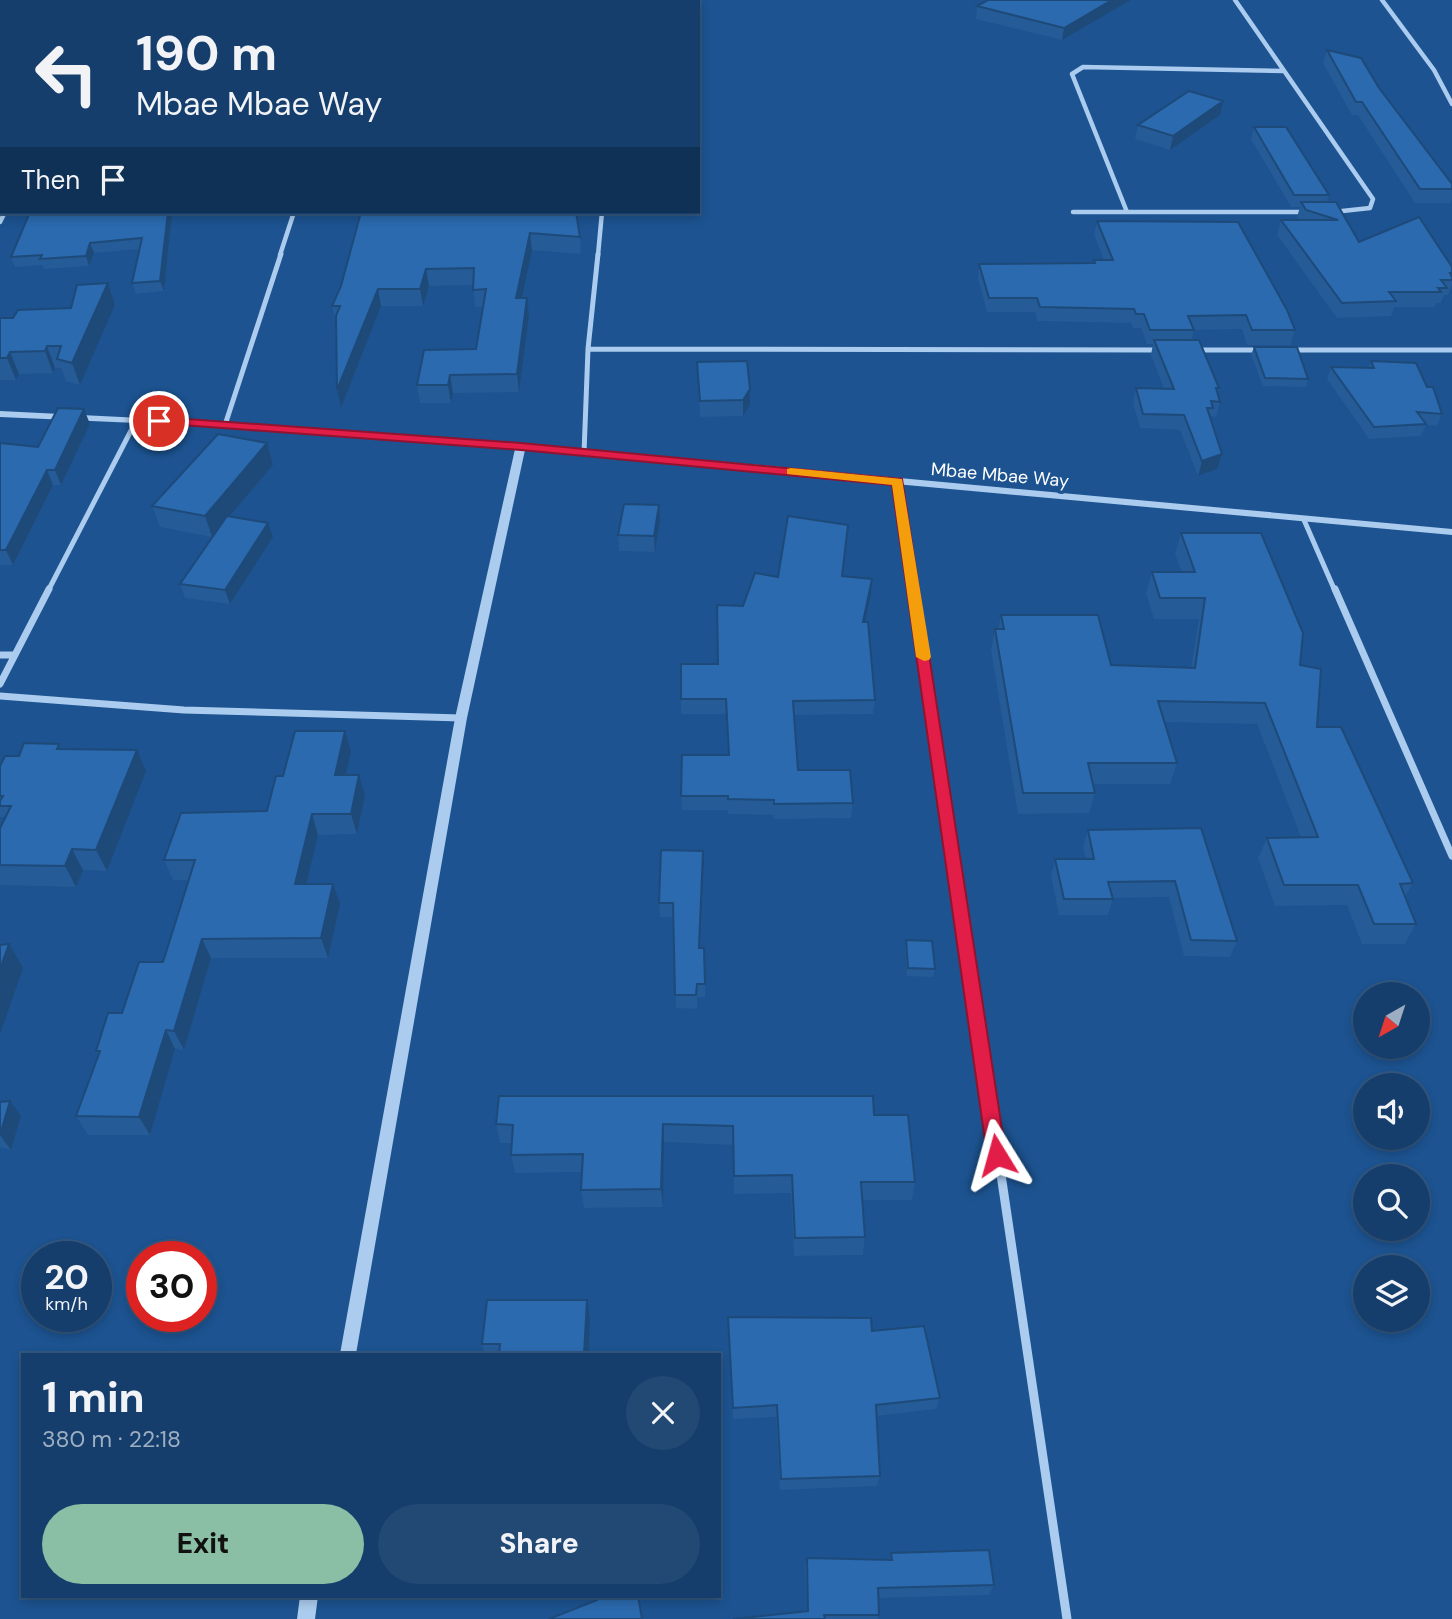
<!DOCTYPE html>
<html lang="en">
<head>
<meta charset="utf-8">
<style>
  :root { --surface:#153e6c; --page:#224974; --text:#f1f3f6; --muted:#9daec2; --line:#34577f; --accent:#8abfa5 }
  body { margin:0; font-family:"DM Sans",sans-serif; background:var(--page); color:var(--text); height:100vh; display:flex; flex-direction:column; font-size:26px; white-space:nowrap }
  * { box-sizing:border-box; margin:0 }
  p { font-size:23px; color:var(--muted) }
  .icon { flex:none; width:38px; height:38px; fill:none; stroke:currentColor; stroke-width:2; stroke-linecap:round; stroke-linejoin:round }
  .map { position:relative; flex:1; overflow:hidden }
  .side { position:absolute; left:21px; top:1353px; width:700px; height:245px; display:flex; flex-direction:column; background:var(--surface); border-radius:0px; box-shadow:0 4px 10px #0003,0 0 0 2px var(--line) }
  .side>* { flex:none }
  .banner { position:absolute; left:0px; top:0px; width:700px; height:214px; box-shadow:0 4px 10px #0003,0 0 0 2px var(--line); background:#153e6c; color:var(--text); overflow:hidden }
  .needle { width:46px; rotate:219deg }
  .tools { position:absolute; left:1353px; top:982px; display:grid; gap:14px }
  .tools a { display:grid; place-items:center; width:77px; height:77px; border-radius:50%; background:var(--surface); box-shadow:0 4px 10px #0003,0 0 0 2px var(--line); font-size:35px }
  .speed { position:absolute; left:21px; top:1241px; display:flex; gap:14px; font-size:35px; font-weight:700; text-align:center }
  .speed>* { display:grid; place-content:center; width:91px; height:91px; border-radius:50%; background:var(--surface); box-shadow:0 4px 10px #0003,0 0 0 2px var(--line); line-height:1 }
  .speed small { font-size:18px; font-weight:400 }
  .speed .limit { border:10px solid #d22; background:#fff; color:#111 }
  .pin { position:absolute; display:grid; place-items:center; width:60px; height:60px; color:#fff; margin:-30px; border:4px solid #fff; border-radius:50%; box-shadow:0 2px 7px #0007 }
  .me { position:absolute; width:77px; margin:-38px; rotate:352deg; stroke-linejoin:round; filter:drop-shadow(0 0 5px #0008) }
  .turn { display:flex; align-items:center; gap:24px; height:147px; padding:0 21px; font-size:32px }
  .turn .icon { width:91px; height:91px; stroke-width:2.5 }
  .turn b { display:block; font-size:49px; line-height:60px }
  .then { display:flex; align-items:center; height:66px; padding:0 21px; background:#0003; gap:14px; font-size:26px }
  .round { display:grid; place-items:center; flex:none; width:74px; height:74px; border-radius:37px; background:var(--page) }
  .overview { display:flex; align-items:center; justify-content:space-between; height:119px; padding:0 21px }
  h1 { font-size:42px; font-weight:800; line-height:52px }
  .action { display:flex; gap:14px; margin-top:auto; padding:14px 21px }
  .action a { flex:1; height:80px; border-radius:42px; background:var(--accent); color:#111; font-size:28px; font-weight:800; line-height:80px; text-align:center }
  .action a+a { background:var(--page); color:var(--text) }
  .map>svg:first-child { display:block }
</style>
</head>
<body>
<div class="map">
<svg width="1452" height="1619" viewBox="0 0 1452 1619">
  <rect width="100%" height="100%" fill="#1c5390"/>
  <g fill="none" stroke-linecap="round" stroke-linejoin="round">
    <path stroke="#abccee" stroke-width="4.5" d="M1235 0 1373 199 1370 208 1333 212
      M1382 0 1434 70 1452 104
      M1073 212H1307
      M1127 212 1072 74 1083 67 1284 71
      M0 222 5 212
      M280 255 294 212
      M598 255 602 212"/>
    <path stroke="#abccee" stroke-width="5" d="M588 349 1161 350
      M1194 350H1262
      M1288 350H1452
      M225 425 281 254
      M584 453 588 349 598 254
      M898 481 914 591
      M1304 520 1335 591
      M48 591 137 419"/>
    <path stroke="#abccee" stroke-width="7" d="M914 589 980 1035
      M1335 589 1452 856
      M0 655H14
      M0 684 49 589
      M0 696 184 710 461 718"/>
    <path stroke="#abccee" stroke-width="9" d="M980 1033 1067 1619"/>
    <path fill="#abccee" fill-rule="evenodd" d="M0 411 182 420 521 443 1452 529V535L525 450 467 718 356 1354H340L455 718 515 449 182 425 0 417Z
      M300 1596H318L315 1619H297Z"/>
  </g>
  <path fill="#255b96" d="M0 0 2 2V50H0Z
    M988 0H1131L1062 40 976 19 977 6Z
    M1327 50 1379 88 1452 184V200L1451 203H1415L1358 115H1352L1323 63Z
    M1220 115 1170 150 1135 139 1138 125Z
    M1254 127 1329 195 1327 202 1359 242 1452 267V285L1448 295H1444L1441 303H1436L1435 307H1394L1391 316 1337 318 1277 235 1281 220H1299L1297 217 1300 207H1291L1251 139Z
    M30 212H219L190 216 172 214 164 291 136 294 132 283 140 249 94 253 89 266 44 269 42 265 15 267 11 257Z
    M361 212 580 237 581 254 532 250 521 298 529 316 519 392 453 393 451 403H420L417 385 476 349 483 307H475L473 285 429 286 423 306H381L341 408 337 390 336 322 332 306 341 286Z
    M1097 221 1295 330 1290 345H1247L1242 329 1194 330 1191 340 1219 388 1218 394 1220 402 1216 417 1210 416 1217 469 1198 476 1180 430 1140 428 1133 403 1136 388 1164 389 1151 355 1153 344H1147L1141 328H1133L1131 323 1038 321 1035 312H987L978 278 979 264 1093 263 1094 260H1104L1094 235Z
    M108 283 115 305 80 385 66 381 61 368H55L53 373 19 374 16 380H0V318H13L71 308Z
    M1254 347 1308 379 1306 387 1263 386 1251 355Z
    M1371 361 1427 387 1442 414 1437 426 1426 425 1421 436 1369 439 1327 379 1331 367 1368 368Z
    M697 362 750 389V405L743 416 700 417Z
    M90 424 61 485H53L13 565H0V443L38 447Z
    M267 443 273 465 230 516 268 523 273 537 230 604 185 598 180 584 212 537 160 527 152 506Z
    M660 521 655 552 619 551 618 535Z
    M1181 533 1300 665 1317 727 1413 883 1405 897 1416 924 1405 944H1362L1347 905 1275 906 1258 858 1267 838 1301 837 1257 724 1164 722 1177 763 1170 784H1093L1095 793 1089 813 1018 814 991 650 995 629H998L1001 615 1111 665 1191 668 1199 619H1154L1146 593 1152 572H1182L1175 554Z
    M842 576 872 579 871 594 865 622 875 700 873 714 794 715 798 770 853 803 851 818 774 819V815L728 814V810H682L681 796 728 755 726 714H681V699L718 664 743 606 778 577Z
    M62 749 137 750 146 771 107 871 83 870 76 887 0 885V828L5 818 4 817H0V766L19 756Z
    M351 751 345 775 365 796 357 834 318 835 307 884 340 904 328 958H211L184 1050 175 1049 150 1135H88L76 1116 98 1055 96 1051 122 1013 163 962 188 880H173L164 860 267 811 283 776Z
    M1201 828 1237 941 1230 957 1184 956 1169 897 1113 898 1108 915H1059L1051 875 1055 859H1086L1083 846 1088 830Z
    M704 864 700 948 705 984V997H697V1009L676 1008 673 917H660L659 903Z
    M906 940 935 969 933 977 907 976 905 948Z
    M10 1101 21 1116 11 1150 0 1147V1102Z
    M874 1115 915 1182 912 1200H862L865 1237 863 1255 794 1256 791 1193 734 1194 733 1145 664 1142 663 1207 584 1208 581 1190 582 1172 515 1173 511 1155 512 1143H500L496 1124Z
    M728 1317 872 1331 940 1398 936 1409 877 1416 880 1476 877 1486 780 1490 776 1417 733 1419Z
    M590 1319 589 1354H485L482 1344Z
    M891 1553 994 1585 989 1595 879 1598V1615L878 1619H733L807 1612 805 1568 807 1558 889 1560Z"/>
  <path fill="#1e4a7a" d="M97 0H110L108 2H96Z
    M1112 0H1131L1062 40 1064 28Z
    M1223 101 1220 115 1170 150 1173 136Z
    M2 131V151L0 154V134Z
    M168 212H171L172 214 164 291 160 281Z
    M189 212H219L190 216Z
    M530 233 532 250 518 316 516 298Z
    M90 243 94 253 89 266 86 256Z
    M426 269 429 286 423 306 420 289Z
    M108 283 115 305 80 385 72 363Z
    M378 289 381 306 341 408 337 390Z
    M527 298 529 316 519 392 517 374Z
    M47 346 55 368 53 373 45 351Z
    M10 352 19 374 16 380 7 358Z
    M450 375 453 393 451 403 448 385Z
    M750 389V405L743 416V400Z
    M84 409 90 424 61 485 55 470Z
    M267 443 273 465 212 537 205 516Z
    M1222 454 1217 469 1198 476 1202 461Z
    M47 470 53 485 13 565 6 550Z
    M659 505 660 521 655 552 654 536Z
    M268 523 273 537 230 604 225 590Z
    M872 579 871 594 862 637 863 622Z
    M345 731 351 751 341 796 335 775Z
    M137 750 146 771 107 871 96 850Z
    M359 775 365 796 357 834 351 814Z
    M312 814 318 835 302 904 295 884Z
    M72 849 83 870 76 887 65 866Z
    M703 851 704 864 699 961V948Z
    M333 884 340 904 328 958 321 938Z
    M202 939 211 958 184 1050 174 1031Z
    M9 944 23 968 0 1034V969Z
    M166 1030 175 1049 150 1135 139 1117Z
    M10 1101 21 1116 11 1150 0 1135Z
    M663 1124 664 1142 663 1207 661 1189Z
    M587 1300 590 1319 589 1354H584Z"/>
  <path fill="#2b6aae" stroke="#1e4a7a" stroke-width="2" d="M0 0H97L96 2H2V38H0Z
    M250 0H332L331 2H249Z
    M427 0H638V2H427Z
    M988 0H1112L1064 28 977 6Z
    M1327 50 1361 58 1379 88 1452 184V189H1420L1362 102H1356Z
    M1189 91 1223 101 1173 136 1138 125Z
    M1254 127H1286L1329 195H1294Z
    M1301 202H1336L1359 242 1419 217 1452 267V273H1450L1452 277V280H1441L1447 288H1438L1441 292H1389L1396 301 1342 303 1281 220H1338L1306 210Z
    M30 212H168L160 281 132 283 142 238 90 243 86 256 40 259 42 255 11 257Z
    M361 212H576L580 237 530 233 516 298H527L517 374 450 375 448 385H417L424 350 476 349 486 289 473 290 474 268 426 269 420 289H378L337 390 336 316 340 306H332L341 286Z
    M1097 221 1238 222 1287 310 1295 330H1252L1246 315 1188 316 1194 330H1150L1144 314H1136L1134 309 1040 307 1037 298H989L979 264 1095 263 1094 260H1113Z
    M108 283 72 363 57 359 61 346H47L45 351 10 352 7 358H0V318H13L18 310 71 308 77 285Z
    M1154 340H1199L1219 388H1216L1220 402 1211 401 1213 408H1207L1222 454 1202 461 1184 415 1143 414 1136 388 1174 389Z
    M1254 347H1297L1308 379 1265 378Z
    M747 361 750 389 743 400 700 401 697 362Z
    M1371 361 1416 363 1427 387H1433L1442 414 1417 412 1426 424 1374 427 1331 367 1374 368Z
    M58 408 84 409 55 470H47L6 550H0V443L38 447Z
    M218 434 267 443 205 516 152 506Z
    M624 504 659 505 654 536 618 535Z
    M227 516 268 523 225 590 180 584Z
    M788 516 848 525 842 576 872 579 863 622H868L875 700 793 701 798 770H850L853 803 774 804V800L728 799V796H681L682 755H729L726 699H681V664H718L717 605 743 606 755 573 778 577Z
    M1181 533H1261L1303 633 1300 665 1321 669 1317 727H1341L1413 883 1400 884 1416 924H1374L1358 885H1284L1267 838 1318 837 1265 703 1158 701 1177 763H1088L1095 793H1023L995 629H1004L1001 615H1098L1111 665 1195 668 1205 598H1160L1152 572H1195Z
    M295 731H345L335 775H359L351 814H312L295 884H333L321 938 202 939 174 1031 166 1030 139 1117 76 1116 100 1051H96L108 1013H122L139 962H163L195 860H164L181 813 267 811 276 776H283Z
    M24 743 59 744 57 749 137 750 96 850 72 849 65 866 0 865V828L11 806H0V801L3 796H0V766L5 756H19Z
    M1201 828 1237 941 1191 940 1175 881 1108 882 1113 899H1064L1055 859H1094L1088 830Z
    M661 850 703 851 699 948H704L705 984H697L696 995H675L673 903H659Z
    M906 940 932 941 935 969 908 968Z
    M9 944 0 969V945Z
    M499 1096H873L874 1115H908L915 1182H861L865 1237 795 1238 792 1175 734 1176 733 1126 663 1124 661 1189 581 1190 583 1154 511 1155 513 1125 496 1124Z
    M10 1101 0 1135V1102Z
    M487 1300H587L584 1354H499L500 1344H482Z
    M728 1317 871 1318 872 1331 924 1326 940 1398 876 1405 880 1476 781 1479 777 1405 733 1408Z
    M989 1550 994 1585 878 1588 879 1615H824L825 1619H733L808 1611 807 1558 892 1560 891 1553Z
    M597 1596H638L642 1619H549L597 1600Z"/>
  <path fill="#e11d48" stroke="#92132f" stroke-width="2" d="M159 417 521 443 902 479 1006 1155 1004 1161 997 1163 990 1161 987 1155 892 485 521 450 155 423V418Z"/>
  <path fill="#f59e0b" d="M791 468 902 479 931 657 929 660 924 661 916 657 892 485 787 474V469Z"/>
  <g text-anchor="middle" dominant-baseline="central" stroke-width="7" stroke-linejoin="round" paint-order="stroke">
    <g font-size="18" fill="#fff" stroke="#1c5390">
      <text transform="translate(1000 475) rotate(5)">Mbae Mbae Way</text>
    </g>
  </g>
</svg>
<div class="tools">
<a><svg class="needle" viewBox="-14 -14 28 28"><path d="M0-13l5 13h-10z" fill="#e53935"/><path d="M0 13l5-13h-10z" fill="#9daec2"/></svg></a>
<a><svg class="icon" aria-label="sound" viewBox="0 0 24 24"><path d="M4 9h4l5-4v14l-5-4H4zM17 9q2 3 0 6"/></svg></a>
<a><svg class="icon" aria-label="search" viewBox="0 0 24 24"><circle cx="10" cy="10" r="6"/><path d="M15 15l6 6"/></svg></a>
<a><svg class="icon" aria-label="layers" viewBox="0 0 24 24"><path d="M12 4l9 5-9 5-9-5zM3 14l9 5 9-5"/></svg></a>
</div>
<div class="speed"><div>20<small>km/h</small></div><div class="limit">30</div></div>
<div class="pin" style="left:159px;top:421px;background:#d93025"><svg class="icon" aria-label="arrive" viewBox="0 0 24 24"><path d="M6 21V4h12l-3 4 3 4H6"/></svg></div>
<svg class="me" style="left:997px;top:1155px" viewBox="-20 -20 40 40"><path d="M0-17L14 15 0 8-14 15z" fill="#e11d48" stroke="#fff" stroke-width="4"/></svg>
<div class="banner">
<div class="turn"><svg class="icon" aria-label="left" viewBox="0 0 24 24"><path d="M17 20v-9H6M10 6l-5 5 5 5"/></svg><div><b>190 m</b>Mbae Mbae Way</div></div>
<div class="then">Then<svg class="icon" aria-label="arrive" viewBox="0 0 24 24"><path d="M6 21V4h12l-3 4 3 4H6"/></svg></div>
</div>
<section class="side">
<div class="overview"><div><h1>1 min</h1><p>380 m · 22:18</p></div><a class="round"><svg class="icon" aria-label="close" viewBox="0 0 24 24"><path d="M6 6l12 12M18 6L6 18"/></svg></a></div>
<div class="action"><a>Exit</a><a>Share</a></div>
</section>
</div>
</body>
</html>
